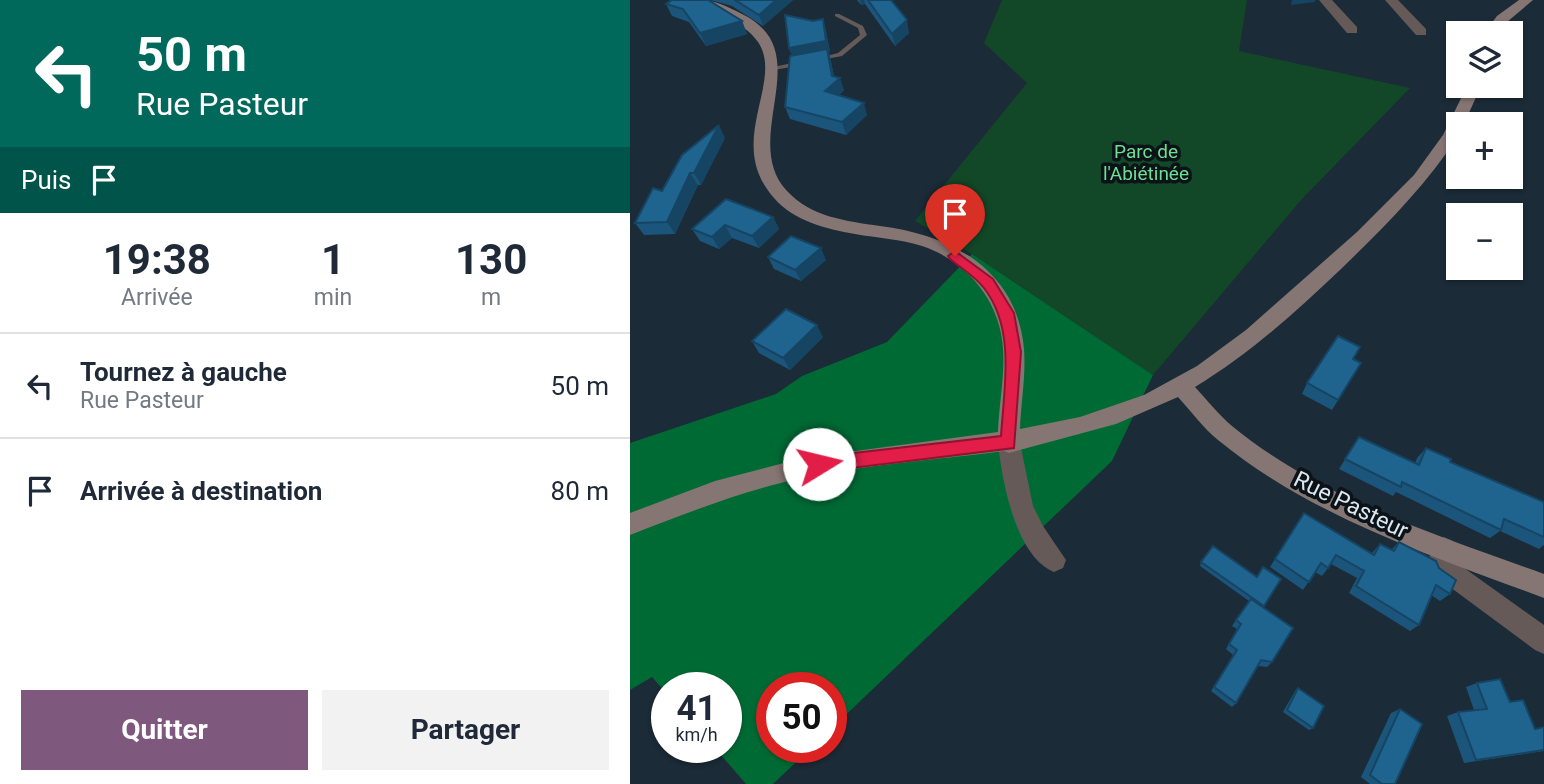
<!DOCTYPE html>
<html lang="fr">
<head>
<meta charset="utf-8">
<style>
  :root { --surface:#fff; --page:#f2f2f3; --text:#1f2937; --muted:#747a83; --line:#e0e1e3; --accent:#7f587e }
  body { margin:0; font-family:Roboto,sans-serif; background:var(--page); color:var(--text); height:100vh; display:flex; flex-direction:column; font-size:26px; white-space:nowrap }
  * { box-sizing:border-box; margin:0 }
  p { font-size:23px; color:var(--muted) }
  .icon { flex:none; width:38px; height:38px; fill:none; stroke:currentColor; stroke-width:2; stroke-linecap:round; stroke-linejoin:round }
  .map { position:relative; flex:1; overflow:hidden }
  .side { display:flex; flex-direction:column; background:var(--surface); width:630px }
  .side>* { flex:none }
  .guide { background:#00695c; color:#fff; overflow:hidden }
  .buttons { position:absolute; left:816px; top:21px; display:grid; gap:14px }
  .buttons a { display:grid; place-items:center; width:77px; height:77px; border-radius:0px; background:var(--surface); box-shadow:0 2px 5px #0004; font-size:35px }
  .speed { position:absolute; left:21px; top:672px; display:flex; gap:14px; font-size:35px; font-weight:700; text-align:center }
  .speed>* { display:grid; place-content:center; width:91px; height:91px; border-radius:50%; background:var(--surface); box-shadow:0 2px 5px #0004; line-height:1 }
  .speed small { font-size:18px; font-weight:400 }
  .speed .limit { border:10px solid #d22; background:#fff; color:#111 }
  .pin { position:absolute; display:grid; place-items:center; width:60px; height:60px; color:#fff; margin:-72px -30px; border-radius:50% 50% 50% 0; rotate:-45deg; box-shadow:0 0 7px #0007 }
  .pin .icon { rotate:45deg }
  .me { position:absolute; width:77px; margin:-38px; rotate:81deg; stroke-linejoin:round; filter:drop-shadow(0 0 5px #0008) }
  .turn { display:flex; align-items:center; gap:24px; height:147px; padding:0 21px; font-size:32px }
  .turn .icon { width:91px; height:91px; stroke-width:2.5 }
  .turn b { display:block; font-size:49px; line-height:60px }
  .then { display:flex; align-items:center; height:66px; padding:0 21px; background:#0003; gap:14px; font-size:26px }
  .eta { display:flex; justify-content:space-evenly; align-items:center; height:119px; text-align:center }
  .eta b { font-size:42px; font-weight:700; line-height:49px }
  .button { display:flex; gap:14px; margin-top:auto; padding:14px 21px }
  .button a { flex:1; height:80px; border-radius:0px; background:var(--accent); color:#fff; font-size:28px; font-weight:700; line-height:80px; text-align:center }
  .button a+a { background:var(--page); color:var(--text) }
  ul { padding:0; list-style:none }
  li { display:flex; align-items:center; gap:21px; height:105px; padding:0 21px; border-top:2px solid var(--line) }
  li div { flex:1 }
  li b { display:block; font-size:26px }
  li em { font-style:normal }
  main { display:flex; flex:1; min-height:0 }
  .map>svg:first-child { display:block }
</style>
</head>
<body>
<main>
<section class="side">
<div class="guide">
<div class="turn"><svg class="icon" aria-label="left" viewBox="0 0 24 24"><path d="M17 20v-9H6M10 6l-5 5 5 5"/></svg><div><b>50 m</b>Rue Pasteur</div></div>
<div class="then">Puis<svg class="icon" aria-label="arrive" viewBox="0 0 24 24"><path d="M6 21V4h12l-3 4 3 4H6"/></svg></div>
</div>
<div class="eta">
<div><b>19:38</b><p>Arrivée</p></div>
<div><b>1</b><p>min</p></div>
<div><b>130</b><p>m</p></div>
</div>
<ul>
<li><svg class="icon" aria-label="left" viewBox="0 0 24 24"><path d="M17 20v-9H6M10 6l-5 5 5 5"/></svg><div><b>Tournez à gauche</b><p>Rue Pasteur</p></div><em>50 m</em></li>
<li><svg class="icon" aria-label="arrive" viewBox="0 0 24 24"><path d="M6 21V4h12l-3 4 3 4H6"/></svg><div><b>Arrivée à destination</b></div><em>80 m</em></li>
</ul>
<div class="button"><a>Quitter</a><a>Partager</a></div>
</section>
<div class="map">
<svg width="914" height="784" viewBox="0 0 914 784">
  <rect width="100%" height="100%" fill="#1b2b37"/>
  <path fill="#124827" d="M372 0H617L609 51 780 88 671 200 523 375 342 254 285 221 397 83 354 43Z"/>
  <path fill="#006a34" d="M342 254 523 375 482 461 201 729V688H142V747H182L143 784H116L84 747H96V688H37V694L22 677 0 690V443L146 394 172 376 257 342Z"/>
  <g fill="none" stroke-linecap="round" stroke-linejoin="round">
    <path fill="#655a58" fill-rule="evenodd" d="M205 14H209L233 26 237 35 212 56 185 61V59L208 53 230 35 228 28 205 16Z
      M171 61 175 63 174 65 143 70 139 68Z"/>
    <path fill="#655a58" fill-rule="evenodd" d="M689 0H702L727 27V33H717Z
      M755 0H768L796 29V35H786Z
      M379 433 387 436 390 443 403 506 413 526 436 560 433 568 424 572C385 556 372 480 368 443L371 436Z
      M814 537 823 541 826 549 823 560 914 625V654L905 650 801 573C796 562 801 552 805 541Z"/>
    <path fill="#867673" fill-rule="evenodd" d="M68 0C85 0 96 6 112 14 190 52 108 138 157 191 181 217 216 221 250 226 321 235 387 269 394 349 396 376 391 402 390 429L450 417 514 395 567 366 616 330 727 232 784 175 813 135 837 86H851L834 124H828V136C795 187 754 227 711 269 666 312 619 354 565 387 577 400 589 415 602 426 691 499 807 535 914 574V598C802 556 682 517 588 440 573 428 561 411 548 397L486 424 379 453 374 451C307 460 238 464 172 478 112 491 57 513 0 535V513L85 481 173 458 368 432C369 404 375 376 373 348 370 301 337 261 292 246 271 239 247 238 225 234 196 229 164 221 144 198 94 142 155 82 128 42 112 19 85 17 68 0Z
      M889 0H903L877 22 868 33H854L867 16Z"/>
  </g>
  <path fill="#1b557b" d="M80 0H163L133 26 102 6Z
    M227 0H261L279 33 265 46 235 4 231 5Z
    M36 4 112 21 117 34 76 46 59 22 42 16Z
    M193 19 196 31 200 52H199L204 76 214 90 209 95 237 115 216 135 160 119 155 107 162 55 159 48 183 21Z
    M95 138 71 185H68L45 234 14 235 5 223 32 191Z
    M143 217 149 229 129 248 102 238 89 249 70 241 62 229Z
    M138 257 196 260 171 281 144 269Z
    M193 337 160 370 129 353 122 341Z
    M724 359 731 363 702 410 672 394 677 383Z
    M729 437 785 463 787 458 796 448 820 462 914 502V545L909 549 870 531 860 538 766 492 763 496 709 469Z
    M674 513 742 553 750 544 761 550 769 542 820 594 810 601 801 595 789 625 780 631 719 593 727 578 701 564 692 576 685 572 673 590 640 567Z
    M583 546 633 607 642 662 637 667 628 666 606 703 602 707 581 691 603 655 596 649 607 629 602 626 619 601 570 566 571 562Z
    M847 683 880 702 905 729 914 727V751L834 763 817 716 828 712 844 710 836 687Z
    M668 688 683 728 679 730 653 712 665 691Z
    M770 709 765 784H740L731 777 761 713Z"/>
  <path fill="#164564" d="M146 0H163L133 26 129 15Z
    M230 0H234L235 4 231 5Z
    M662 0H685V2L661 5Z
    M193 19 196 31 200 52H199L201 61 205 83 210 78 214 90 199 103 163 59 159 48Z
    M277 20 279 33 265 46 262 34Z
    M112 21 117 34 76 46 70 33Z
    M234 103 237 115 216 135 212 122Z
    M89 125 95 138 71 185 64 173Z
    M60 173 68 185 45 234 37 222Z
    M143 217 149 229 129 248 122 236Z
    M95 225 102 238 89 249 82 237Z
    M191 248 196 260 171 281 165 270Z
    M187 325 193 337 160 370 153 358Z"/>
  <path fill="#1f638f" stroke="#164564" stroke-width="2" d="M42 0H78L112 21 70 33 53 9 36 4Z
    M105 0H146L129 15Z
    M238 0H261L277 20 262 34Z
    M155 15 183 21 193 19 196 41 159 48Z
    M197 49 202 76 210 78 195 91 234 103 212 122 155 107 160 56Z
    M89 125 64 173H60L37 222 5 223 23 188 32 191 52 155Z
    M96 199 143 217 122 236 95 225 82 237 62 229Z
    M161 236 191 248 165 270 138 257Z
    M156 309 187 325 153 358 122 341Z
    M708 336 730 347 723 359 731 363 708 400 677 383Z
    M729 437 789 465 796 448 821 459 820 462 914 502V537L874 519 871 530 772 482 771 487 715 459Z
    M674 513 744 555 750 544 764 551 769 542 806 561 809 568 826 580 820 594 806 585 789 625 726 586 734 571 706 555 698 568 691 563 679 582 645 559Z
    M583 546 627 577 633 567 651 579 634 606 571 562Z
    M621 599 663 628 642 662 631 660 606 703 584 687 607 650 599 644 611 624 606 620Z
    M870 679 880 702 893 700 905 729 914 727V750L846 760 828 712 857 709 847 683Z
    M668 688 694 706 683 728 657 710Z
    M770 709 792 724 765 784H752L740 775Z"/>
  <path fill="#e11d48" stroke="#92132f" stroke-width="2" d="M325 251 363 279 384 313 391 352 384 448 189 472 183 470 180 464 183 459 189 457 371 436C374 388 386 329 354 288 346 277 331 268 320 259L318 256Z"/>
  <g text-anchor="middle" dominant-baseline="central" stroke-width="7" stroke-linejoin="round" paint-order="stroke">
    <g font-size="19" fill="#6ddf92" stroke="#0b1218">
      <text x="516" y="151">Parc de<tspan x="516" dy="22">l'Abiétinée</tspan></text>
    </g>
    <g font-size="23" fill="#dde7ef" stroke="#0b1218">
      <text transform="translate(721 505) rotate(26)">Rue Pasteur</text>
    </g>
  </g>
</svg>
<div class="buttons">
<a><svg class="icon" aria-label="layers" viewBox="0 0 24 24"><path d="M12 4l9 5-9 5-9-5zM3 14l9 5 9-5"/></svg></a>
<a>+</a>
<a>−</a>
</div>
<div class="speed"><div>41<small>km/h</small></div><div class="limit">50</div></div>
<div class="pin" style="left:325px;top:256px;background:#d93025"><svg class="icon" aria-label="arrive" viewBox="0 0 24 24"><path d="M6 21V4h12l-3 4 3 4H6"/></svg></div>
<svg class="me" style="left:189px;top:464px" viewBox="-20 -20 40 40"><circle r="19" fill="#fff"/><path d="M0-13L10 11 0 6-10 11z" fill="#e11d48"/></svg>
</div>
</main>
</body>
</html>
